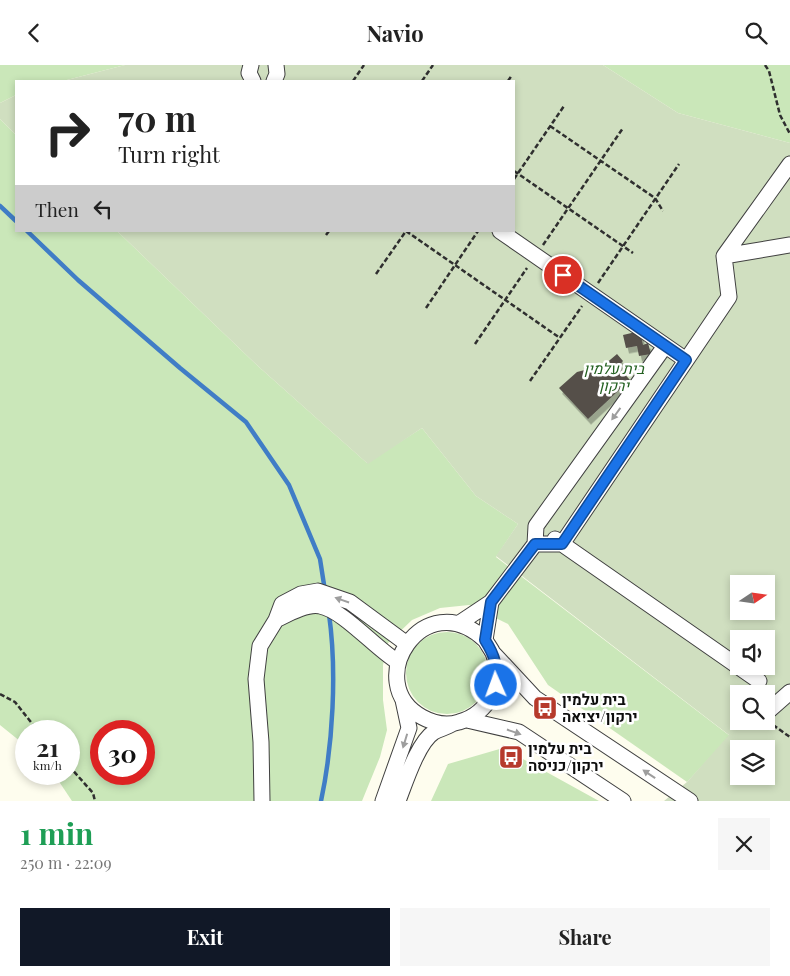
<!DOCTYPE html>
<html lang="en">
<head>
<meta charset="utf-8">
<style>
  :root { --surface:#fff; --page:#f6f6f6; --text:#222; --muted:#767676; --accent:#111827 }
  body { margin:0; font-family:"Playfair Display",Heebo,serif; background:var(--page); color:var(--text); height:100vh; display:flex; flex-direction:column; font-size:19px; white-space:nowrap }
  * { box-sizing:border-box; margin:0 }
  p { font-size:16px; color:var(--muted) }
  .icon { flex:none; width:28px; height:28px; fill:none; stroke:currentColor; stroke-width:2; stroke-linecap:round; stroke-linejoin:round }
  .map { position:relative; height:736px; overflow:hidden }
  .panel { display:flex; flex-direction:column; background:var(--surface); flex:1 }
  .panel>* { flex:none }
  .banner { position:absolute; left:15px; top:15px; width:500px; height:152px; border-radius:0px; box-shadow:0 2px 8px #0003; background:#fff; color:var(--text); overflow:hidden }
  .needle { width:32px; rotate:77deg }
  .controls { position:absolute; left:730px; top:510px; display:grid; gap:10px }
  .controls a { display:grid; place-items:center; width:45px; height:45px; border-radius:0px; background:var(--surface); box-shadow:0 2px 8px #0003; font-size:25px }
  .speed { position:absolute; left:15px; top:655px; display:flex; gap:10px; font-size:25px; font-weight:700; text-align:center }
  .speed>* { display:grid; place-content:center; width:65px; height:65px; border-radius:50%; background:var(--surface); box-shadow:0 2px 8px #0003; line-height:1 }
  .speed small { font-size:12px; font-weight:400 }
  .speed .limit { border:8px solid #d22; background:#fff; color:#111 }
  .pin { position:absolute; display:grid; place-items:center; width:42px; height:42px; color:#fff; margin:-21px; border:2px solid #fff; border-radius:50%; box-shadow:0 1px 5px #0007 }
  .me { position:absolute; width:55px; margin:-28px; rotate:358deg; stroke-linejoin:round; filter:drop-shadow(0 0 4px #0008) }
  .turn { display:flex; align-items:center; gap:18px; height:105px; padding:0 20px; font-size:22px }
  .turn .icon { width:65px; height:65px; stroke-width:2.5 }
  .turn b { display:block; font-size:35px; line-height:42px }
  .then { display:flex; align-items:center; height:48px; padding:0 20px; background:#0003; gap:10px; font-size:19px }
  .round { display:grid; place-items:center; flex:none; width:52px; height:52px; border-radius:0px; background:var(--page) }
  .head { display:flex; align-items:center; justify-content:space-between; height:85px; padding:0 20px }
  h1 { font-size:30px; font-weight:700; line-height:38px; color:#1e9e55 }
  .button { display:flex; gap:10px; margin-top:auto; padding:10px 20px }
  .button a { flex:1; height:58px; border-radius:0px; background:var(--accent); color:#fff; font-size:20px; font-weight:700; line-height:58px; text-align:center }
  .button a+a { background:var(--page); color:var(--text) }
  header { display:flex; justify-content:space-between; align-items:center; height:65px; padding:0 20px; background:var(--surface); font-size:22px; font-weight:700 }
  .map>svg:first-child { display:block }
</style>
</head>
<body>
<header><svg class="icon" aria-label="back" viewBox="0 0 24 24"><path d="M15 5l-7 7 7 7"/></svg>Navio<svg class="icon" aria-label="search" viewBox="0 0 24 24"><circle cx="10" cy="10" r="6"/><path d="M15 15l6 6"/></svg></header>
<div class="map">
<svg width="790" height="736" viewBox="0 0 790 736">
  <defs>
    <filter id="shadow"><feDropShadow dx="3" dy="5.5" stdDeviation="0" flood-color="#0004"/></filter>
  </defs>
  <rect width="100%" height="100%" fill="#fefdee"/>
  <path fill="#cae7b9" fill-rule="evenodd" d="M0 0H125L63 16H16V30L0 38Z
    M603 0H790V78L678 48Z
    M0 54 16 70V166H117L259 302 367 398 422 363 476 431 518 459 496 492 730 671 687 717 548 620 508 559 469 540 440 543 412 555 388 578 383 600V635L387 665 380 692 362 736H72L54 709H69V666H26V681L0 660ZM101 666H144V709H101Z
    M406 608a41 41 0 1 1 82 0a41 41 0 1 1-82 0Z
    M503 683 599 736H431L448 699Z"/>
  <path fill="#d0dfc0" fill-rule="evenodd" d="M125 0H603L678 48 790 78V736H664L687 717 729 670 496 491 518 459 476 431 422 363 368 399 259 302 117 166H514V16H63ZM739 519H766V546H739ZM739 574H766V601H739ZM739 629H766V656H739ZM739 684H766V711H739Z
    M16 30V70L0 54V38Z"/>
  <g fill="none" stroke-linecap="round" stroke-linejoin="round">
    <path stroke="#407dc6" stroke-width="4.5" d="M0 141 16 156
      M27 166 78 215 180 303 246 357 289 420 320 494 325 526
      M321 736C333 680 337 606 329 549"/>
  </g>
  <path fill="#55504a" filter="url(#shadow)" d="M640 266 643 280 648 278 651 289 639 291 637 281 626 283 623 270Z
    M617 289 623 296 618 302 630 315 588 354 559 323 577 307 604 300Z"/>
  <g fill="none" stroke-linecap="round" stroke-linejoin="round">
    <defs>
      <path id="minor" d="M251 0 249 8 253 16
        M274 16 277 9 276 0
        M500 166 686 295
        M724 191 790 180
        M555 474 759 616
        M535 479H562L729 232 724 191 790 99
        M491 537 535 479 536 461 665 281
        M276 555C288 549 307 538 320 541 343 545 376 584 398 597
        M458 559 491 537 485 575C488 580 491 584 493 588 506 617 488 649 459 657 447 661 433 658 422 652 360 618 424 517 485 575
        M494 589 535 633 690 736
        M766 648 790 627
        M467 655 519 667 623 736
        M262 736 261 677 256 614 260 581 276 555 282 539 301 529 318 526 350 537 407 579
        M383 736 409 663 403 635
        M398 736C405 718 418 677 434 667 440 664 447 662 452 659"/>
    </defs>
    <use href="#minor" stroke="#404040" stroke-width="17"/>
    <path stroke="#2f2f2f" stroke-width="2.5" stroke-dasharray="5 2.5" stroke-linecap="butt" d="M765 0 769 6 780 50 790 69
      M353 16 364 0
      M422 16 433 0
      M508 16 512 10
      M550 61 655 133 663 146
      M514 106 633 188
      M514 114 564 41
      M406 166 560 273
      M326 170 329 166
      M543 180 623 63
      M376 209 406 166
      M598 218 679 99
      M426 243 478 166
      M475 279 527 203
      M530 316 582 241
      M0 629 15 637 38 666
      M773 660 790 672
      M69 701 93 728 95 736"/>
    <use href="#minor" stroke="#fff" stroke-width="15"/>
  </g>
  <defs><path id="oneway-solid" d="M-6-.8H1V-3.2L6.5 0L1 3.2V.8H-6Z" transform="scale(1.25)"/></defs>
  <g fill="#9e9e9e">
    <use href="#oneway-solid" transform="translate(616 349) rotate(126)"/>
    <use href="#oneway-solid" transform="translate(342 535) rotate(-161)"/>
    <use href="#oneway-solid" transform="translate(514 667) rotate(19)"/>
    <use href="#oneway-solid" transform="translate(405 676) rotate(107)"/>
    <use href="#oneway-solid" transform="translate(649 709) rotate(-146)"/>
  </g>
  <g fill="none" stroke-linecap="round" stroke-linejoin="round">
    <defs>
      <path id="route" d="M496 620C498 602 495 591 485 575L491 537 535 479H562L686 295 563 210"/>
    </defs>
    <use href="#route" stroke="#114b97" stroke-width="12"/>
    <use href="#route" stroke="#1a73e8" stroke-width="9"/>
  </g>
  <defs>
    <symbol id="bus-square" viewBox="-11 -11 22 22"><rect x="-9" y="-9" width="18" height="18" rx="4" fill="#b63a2c" stroke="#fff"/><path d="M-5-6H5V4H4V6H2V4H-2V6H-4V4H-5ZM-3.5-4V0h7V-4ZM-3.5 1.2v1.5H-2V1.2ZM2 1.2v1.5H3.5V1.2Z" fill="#fff"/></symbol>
  </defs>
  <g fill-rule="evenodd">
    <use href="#bus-square" x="531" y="629" width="28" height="28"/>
    <use href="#bus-square" x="497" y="678" width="28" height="28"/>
  </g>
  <g text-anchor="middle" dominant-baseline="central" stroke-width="5" stroke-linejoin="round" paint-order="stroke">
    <g font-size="15" font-style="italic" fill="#246121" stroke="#fff">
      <text x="614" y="303">בית עלמין<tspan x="614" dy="17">ירקון</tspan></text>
    </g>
    <g font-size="15" font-weight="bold" fill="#0d0d0d" stroke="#fff" text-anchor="start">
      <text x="562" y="634">בית עלמין<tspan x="562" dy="17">ירקון/יציאה</tspan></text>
      <text x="528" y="683">בית עלמין<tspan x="528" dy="17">ירקון/כניסה</tspan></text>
    </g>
  </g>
</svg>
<div class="controls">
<a><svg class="needle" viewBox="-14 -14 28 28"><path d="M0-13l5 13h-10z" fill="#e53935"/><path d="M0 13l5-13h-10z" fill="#767676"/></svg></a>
<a><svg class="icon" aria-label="sound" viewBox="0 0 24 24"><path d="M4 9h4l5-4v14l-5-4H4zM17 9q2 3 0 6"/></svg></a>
<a><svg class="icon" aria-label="search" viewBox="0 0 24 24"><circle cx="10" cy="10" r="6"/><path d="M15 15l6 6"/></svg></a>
<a><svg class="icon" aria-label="layers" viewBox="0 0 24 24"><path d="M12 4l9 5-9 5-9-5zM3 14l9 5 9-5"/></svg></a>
</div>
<div class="speed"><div>21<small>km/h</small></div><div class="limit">30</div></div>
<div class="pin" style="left:563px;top:210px;background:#d93025"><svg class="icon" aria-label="arrive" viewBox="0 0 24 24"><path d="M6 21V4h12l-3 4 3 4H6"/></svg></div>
<svg class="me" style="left:496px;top:620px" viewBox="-20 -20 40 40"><circle r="17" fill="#1a73e8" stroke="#fff" stroke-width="3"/><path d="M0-11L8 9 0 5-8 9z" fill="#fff"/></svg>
<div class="banner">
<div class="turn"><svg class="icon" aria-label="right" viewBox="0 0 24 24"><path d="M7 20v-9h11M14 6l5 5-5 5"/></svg><div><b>70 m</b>Turn right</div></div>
<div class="then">Then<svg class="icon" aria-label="left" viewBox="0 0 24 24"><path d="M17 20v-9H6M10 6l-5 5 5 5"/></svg></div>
</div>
</div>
<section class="panel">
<div class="head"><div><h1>1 min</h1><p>250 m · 22:09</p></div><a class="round"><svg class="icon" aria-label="close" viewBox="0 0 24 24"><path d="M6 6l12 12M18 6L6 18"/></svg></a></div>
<div class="button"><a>Exit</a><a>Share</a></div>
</section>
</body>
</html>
